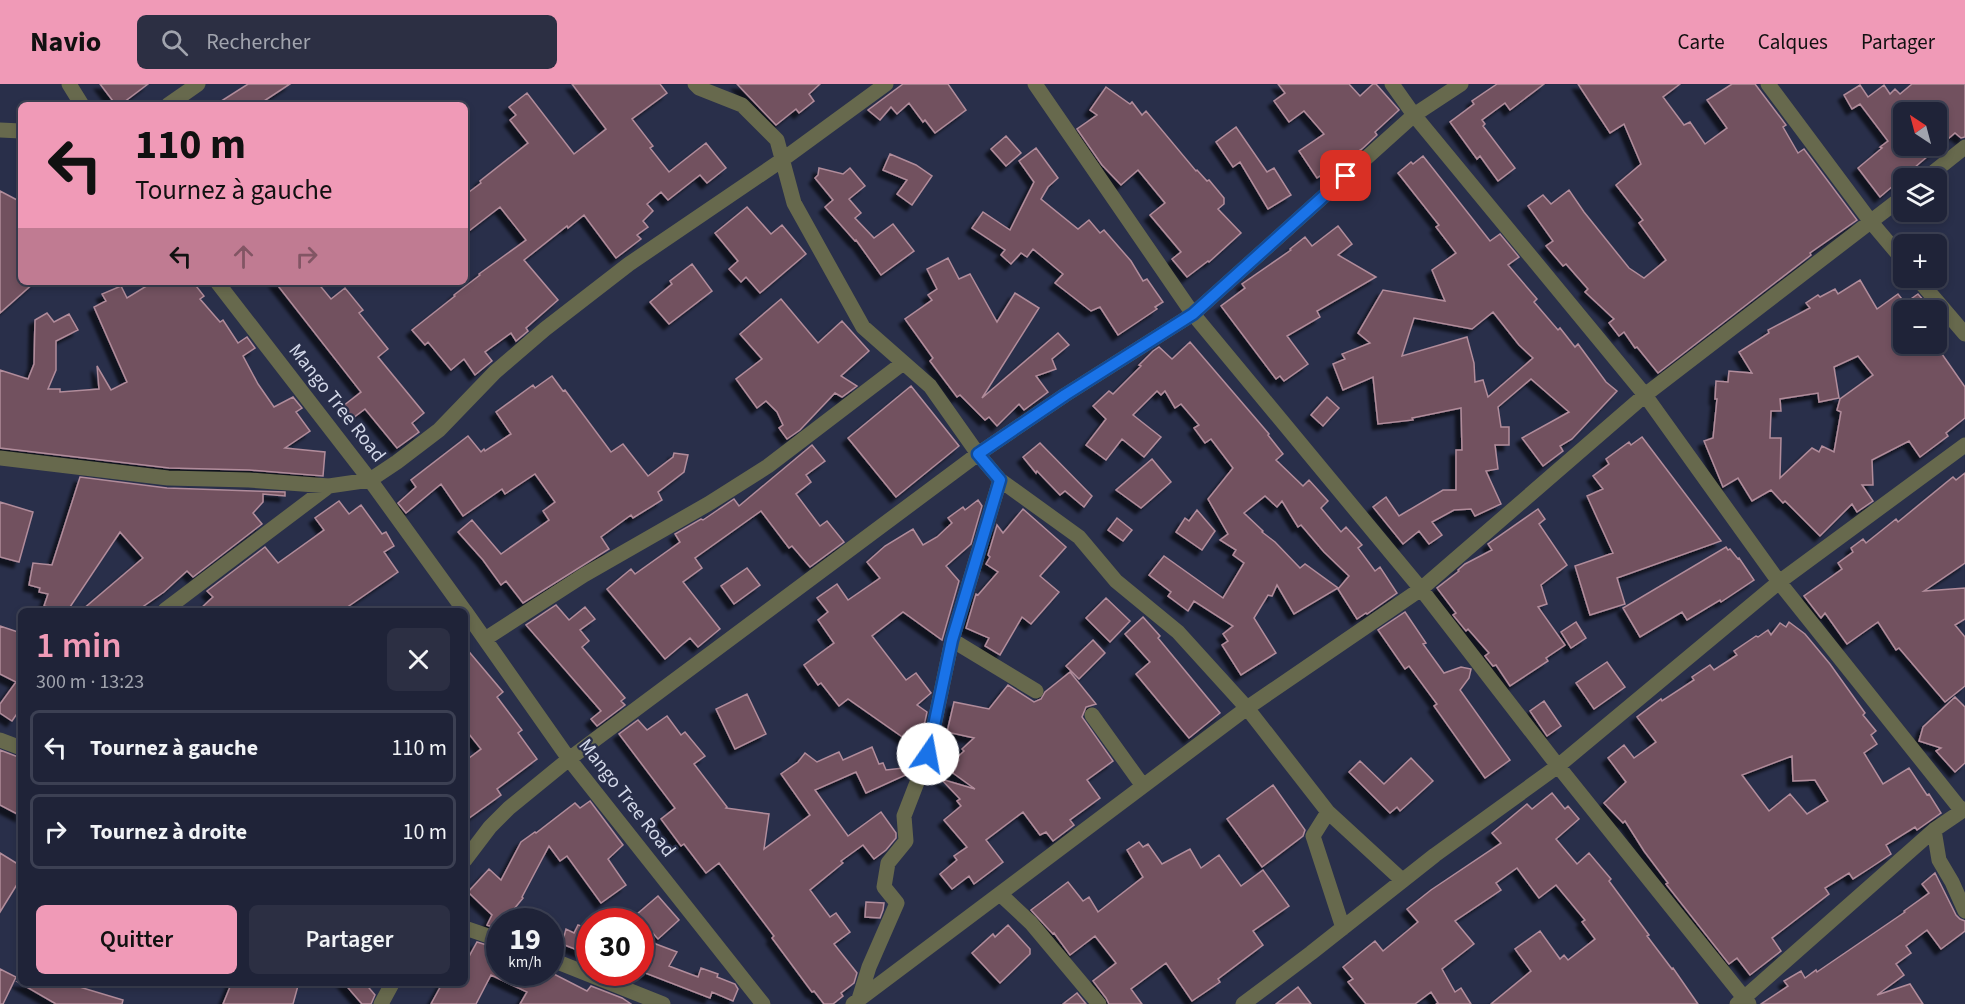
<!DOCTYPE html>
<html lang="fr">
<head>
<meta charset="utf-8">
<style>
  :root { --surface:#1f2338; --page:#2c2f43; --text:#f1f3f6; --muted:#a1a4ae; --line:#3c4053; --accent:#f09ab7 }
  body { margin:0; font-family:"Source Sans 3",sans-serif; background:var(--page); color:var(--text); height:100vh; display:flex; flex-direction:column; font-size:22px; white-space:nowrap }
  * { box-sizing:border-box; margin:0 }
  p { font-size:20px; color:var(--muted) }
  .icon { flex:none; width:33px; height:33px; fill:none; stroke:currentColor; stroke-width:2; stroke-linecap:round; stroke-linejoin:round }
  .map { position:relative; flex:1; overflow:hidden }
  .sheet { position:absolute; left:18px; top:524px; width:450px; height:378px; display:flex; flex-direction:column; background:var(--surface); border-radius:9px; box-shadow:0 3px 9px #0003,0 0 0 2px var(--line) }
  .sheet>* { flex:none }
  .top-card { position:absolute; left:18px; top:18px; width:450px; height:183px; border-radius:9px; box-shadow:0 3px 9px #0003,0 0 0 2px var(--line); background:#f09ab7; color:#111; overflow:hidden }
  .needle { width:39px; rotate:324deg }
  .buttons { position:absolute; left:1893px; top:18px; display:grid; gap:12px }
  .buttons a { display:grid; place-items:center; width:54px; height:54px; border-radius:9px; background:var(--surface); box-shadow:0 3px 9px #0003,0 0 0 2px var(--line); font-size:30px }
  .speed { position:absolute; left:486px; top:824px; display:flex; gap:12px; font-size:30px; font-weight:700; text-align:center }
  .speed>* { display:grid; place-content:center; width:78px; height:78px; border-radius:50%; background:var(--surface); box-shadow:0 3px 9px #0003,0 0 0 2px var(--line); line-height:1 }
  .speed small { font-size:15px; font-weight:400 }
  .speed .limit { border:9px solid #d22; background:#fff; color:#111 }
  .pin { position:absolute; display:grid; place-items:center; width:51px; height:51px; color:#fff; margin:-26px; border-radius:12px; box-shadow:0 3px 9px #0006 }
  .me { position:absolute; width:66px; margin:-33px; rotate:12deg; stroke-linejoin:round; filter:drop-shadow(0 0 4px #0008) }
  .turn { display:flex; align-items:center; gap:21px; height:126px; padding:0 18px; font-size:27px }
  .turn .icon { width:78px; height:78px; stroke-width:2.5 }
  .turn b { display:block; font-size:42px; line-height:51px }
  .lanes { display:flex; align-items:center; height:57px; padding:0 18px; background:#0003; justify-content:center; gap:30px; direction:ltr }
  .lanes .off { opacity:.35 }
  .round { display:grid; place-items:center; flex:none; width:63px; height:63px; border-radius:9px; background:var(--page) }
  .summary { display:flex; align-items:center; justify-content:space-between; height:102px; padding:0 18px }
  h1 { font-size:36px; font-weight:600; line-height:45px; color:var(--accent) }
  .action { display:flex; gap:12px; margin-top:auto; padding:12px 18px }
  .action a { flex:1; height:69px; border-radius:9px; background:var(--accent); color:#111; font-size:24px; font-weight:600; line-height:69px; text-align:center }
  .action a+a { background:var(--page); color:var(--text) }
  ul { padding:0; list-style:none }
  li { display:flex; align-items:center; gap:18px; height:75px; margin:0 12px 9px; padding:0 6px; border:3px solid var(--line); border-radius:9px }
  li div { flex:1 }
  li b { display:block; font-size:22px }
  li em { font-style:normal }
  header { display:flex; align-items:center; gap:36px; box-sizing:border-box; height:84px; padding:0 30px; background:var(--accent); color:#111 }
  header strong { font-size:28px }
  nav { display:flex; gap:33px; margin-inline-start:auto; font-size:21px }
  .search { width:420px; height:54px; background:var(--page); display:flex; align-items:center; gap:15px; box-sizing:border-box; padding:0 21px; border-radius:9px; color:var(--muted); font-size:22px }
  .map>svg:first-child { display:block }
</style>
</head>
<body>
<header>
<strong>Navio</strong>
<div class="search"><svg class="icon" aria-label="search" viewBox="0 0 24 24"><circle cx="10" cy="10" r="6"/><path d="M15 15l6 6"/></svg>Rechercher</div>
<nav><a>Carte</a><a>Calques</a><a>Partager</a></nav>
</header>
<div class="map">
<svg width="1965" height="920" viewBox="0 0 1965 920">
  <defs>
    <filter id="shadow"><feDropShadow dx="-5.5" dy="5.5" stdDeviation="1.5" flood-color="#0009"/></filter>
  </defs>
  <rect width="100%" height="100%" fill="#292f4a"/>
  <path fill="#72515e" stroke="#b18c9b" stroke-width="1.5" fill-rule="evenodd" filter="url(#shadow)" d="M100 0H148L120 21H116Z
    M248 0H290L258 21H215Z
    M572 0H660L667 9 632 35 653 62 650 64 669 88 706 59 726 84 707 99 700 91 668 116 661 108 647 120 653 127 643 137 648 143 637 151 641 155 616 174 584 131 568 144 567 142 524 176 558 216 526 244 528 247 516 257 511 249 485 268 492 277 475 291 464 275 451 286 428 258 425 261 412 246 455 212 454 211 480 191 479 190 526 156 500 123 465 150V111L481 99 480 97 528 59 510 36 516 31 509 23 527 9 574 70 606 45Z
    M737 0H820L809 10 814 17 799 29 796 25 776 41Z
    M903 0H948L966 26 935 49 925 36 923 38 909 19 897 30 891 23 880 36 868 26Z
    M1278 0H1349L1360 12 1373 0H1376L1399 26 1375 48 1377 51 1362 65 1317 94 1299 67 1324 50 1304 27 1289 38 1274 17 1285 9Z
    M1497 0H1544L1510 26 1505 19 1482 36 1485 40 1483 42 1515 84 1498 97 1480 72 1477 75 1450 38 1474 20 1472 17Z
    M1578 0H1680L1663 13 1684 41 1690 38 1705 60 1727 44 1707 16 1732 0H1755L1786 41 1783 43 1798 69 1804 65 1857 136 1810 169 1811 171 1658 289 1637 263 1635 264 1624 248 1619 252 1609 239 1614 235 1585 208 1588 205 1566 180 1563 182 1546 162 1553 157 1528 122 1543 111 1551 120 1569 106 1584 128 1629 184 1644 194 1666 176 1639 139 1643 136 1616 101 1641 80 1624 40 1610 49Z
    M1912 0H1965V53L1961 54 1955 49 1880 113 1858 84 1882 64 1880 63 1888 57 1860 20 1852 25 1844 11 1860 1 1868 13 1884 1 1890 10 1895 5 1900 10ZM1904 28H1936V62H1904Z
    M1106 3 1130 20 1132 18 1142 31 1146 27 1196 87 1197 86 1207 97 1209 96 1224 114V120L1218 125 1241 149 1209 178 1208 177 1187 193 1172 175 1181 168 1150 131 1165 119 1138 86 1121 101 1102 81 1077 45 1097 31 1090 26Z
    M1236 43 1267 88 1274 84 1291 111 1268 125 1240 78 1233 83 1216 58Z
    M1006 52 1021 69 1006 82 991 65Z
    M1036 64 1058 94 1048 103 1041 115 1078 145 1089 136 1100 149 1104 146 1131 177 1143 197 1147 195 1163 218 1155 223 1157 225 1118 251 1100 223 1091 227 1055 199 1063 190 1033 165 1027 173 1021 169 1011 180 1001 171 1005 166 972 144 983 128 1010 146 1034 98 1019 77Z
    M890 70 916 81 932 92 912 121 897 110 907 96 883 86Z
    M1423 72 1490 157 1500 150 1519 173 1508 181 1537 215 1534 218 1558 246 1560 244 1575 263 1578 260 1606 298 1617 307 1572 355 1560 362 1563 367 1543 382 1522 354 1569 328 1531 295 1498 323 1501 343H1509V361H1495L1498 385 1486 387 1501 420 1475 432 1471 425 1454 426 1432 438 1442 451 1429 460 1419 447 1403 460 1373 423 1386 413 1399 432 1443 406H1456V366H1462L1461 324 1412 334 1413 336 1378 340 1373 293 1343 306 1333 280 1345 275 1342 270 1370 259 1358 249 1383 206 1445 217 1432 186 1456 169 1436 143 1439 141 1398 89 1411 78 1413 80ZM1493 228 1519 261 1533 274 1488 313 1483 296 1475 298 1474 279 1467 253 1402 272 1414 234 1472 245Z
    M819 84 843 90 850 84 865 102 849 115 861 129 855 134 874 154 893 140 914 167 881 191 856 156 855 157 825 123 833 116 815 94 818 91Z
    M0 107 21 118V198H35L0 229Z
    M747 123 771 150 782 141 806 170 760 209 746 193 741 198 729 185 738 177 715 149Z
    M1338 142 1352 160 1338 171 1376 193 1317 227 1320 233 1287 252 1308 280 1284 297 1280 292 1276 295 1221 222 1245 204 1242 200 1291 166 1290 165 1305 153 1312 162Z
    M948 174 959 195 970 190 997 238 1015 209 1039 224 982 314 1058 249 1069 261 1052 275 1056 285 1036 292 1048 308 1024 326 1019 320 997 342 989 333 985 336 960 311 957 313 930 277 933 274 905 235 932 216 928 211 937 205 927 185Z
    M692 180 712 207 669 240 650 218 672 200 670 197Z
    M1860 196 1877 225 1898 210 1905 219 1918 210 1932 226H1904V254L1896 260H1935L1965 303V334L1946 349 1948 352 1920 373 1909 357 1872 376 1873 401H1862L1873 417 1857 428 1852 420 1820 452 1785 417 1783 419 1771 406 1752 417 1738 394 1723 403 1704 357 1713 354 1717 315H1715L1716 297 1728 298 1729 287 1752 289 1739 268 1769 249 1768 246 1810 224 1806 219 1818 211 1820 213 1835 205 1838 210ZM1858 272 1873 291 1840 315 1837 326 1841 328 1834 368 1822 362 1819 368 1812 364 1780 394 1781 354H1770L1771 327H1781L1780 315 1818 309 1819 318 1839 314 1834 283Z
    M153 198H193L204 212 200 215 220 238 223 236 238 259 247 253 255 264 243 272 258 300 274 323 293 313 302 324 296 328 310 347 285 364 325 368 323 392 249 386 169 384 0 364V286L28 295 34 280 35 236 47 229 54 238 69 230 78 246 56 257V286L48 305H60V308L99 305 97 282 111 306 127 298 94 223 106 217 102 210 121 202 127 214Z
    M275 198H317L331 215 345 204 363 226 359 229 388 265 378 273 424 329 412 339 419 348 397 364 365 325 353 334 343 322 361 308Z
    M781 215 818 259 842 237 869 267 841 292 857 302 842 313 835 309 800 346 787 355 779 344 783 341 777 328 766 317 757 324 736 295 762 275 740 250Z
    M1190 258 1269 350 1268 351 1283 370 1276 376 1303 402 1309 396 1328 417 1321 424 1341 448 1346 443 1362 461 1358 464 1375 487 1380 483 1397 509 1367 530 1366 529 1357 535 1338 505 1349 492 1324 468 1301 441 1298 443 1282 417 1277 423 1265 412 1244 429 1263 447 1262 448 1275 458 1300 484 1305 480 1338 504 1294 530 1277 501 1272 512 1268 511 1254 534 1276 569 1241 591 1222 561 1228 557 1223 550 1233 542 1194 517 1188 527 1168 512 1171 508 1149 491 1164 472 1223 514 1244 479 1233 471 1236 466 1220 456 1228 450 1208 415 1233 384 1211 355 1205 359 1194 344 1199 341 1181 320 1175 324 1165 307 1161 311 1157 307 1133 331 1161 353 1144 373 1122 355 1106 376 1086 361 1106 335 1093 322 1109 307 1113 310 1141 282 1139 281 1153 267 1159 263 1172 275Z
    M552 292 563 307 565 306 611 368 623 360 648 392 673 373 674 369 688 371 684 388 658 408 662 416 633 434 631 431 601 453 609 465 523 519 506 497 501 501 483 476 458 448 472 436 501 470 549 436 543 427 555 418 535 390 505 410 502 405 463 432 441 400 406 429 398 419 416 403 411 396 468 352 481 368 484 365 485 367 511 350 496 328 533 301 535 304Z
    M911 302 959 362 896 413 848 354Z
    M1327 313 1339 324 1323 342 1311 331Z
    M1642 353 1721 457 1617 494 1625 520 1590 531 1575 482 1613 469 1587 412 1603 405 1593 392 1609 380 1606 375 1629 358 1631 361Z
    M1040 359 1092 412 1084 423 1065 407 1060 411 1037 387 1036 389 1023 373Z
    M812 361 825 377 806 391 811 398 796 410 820 442 827 437 844 458 810 483 792 462 789 464 761 427 695 474 702 484 683 498 720 545 698 563 690 554 665 575 607 505 631 485 635 490 680 458 675 450 701 435 703 436 734 415 739 422Z
    M1152 375 1171 398 1141 424 1116 406Z
    M1965 389V479L1924 507 1965 504V535L1955 541 1965 553V602L1945 618 1899 564 1896 566 1878 538 1847 560 1825 529 1821 534 1804 512 1842 485 1838 479 1853 468 1851 464 1863 455 1866 459 1896 435 1898 438 1953 393 1956 396Z
    M80 393 167 404 285 408V412L263 410V418L253 429 262 440 193 493 187 487 164 508 138 526H82L143 474 120 448 68 526H51L52 524 44 522 48 510 39 508 40 504 29 501 33 479 52 481Z
    M978 416 982 422 971 460 946 482 959 497 942 556 903 528 872 552 906 596 916 589 931 609 917 621 927 628 924 642 911 659 848 615 839 622 821 599 818 601 804 581 834 559 818 536 828 528 817 514 837 500 848 516 880 494 867 478 885 462 913 445 923 461 937 453 952 439 948 434 963 423 965 426Z
    M339 417 349 430 361 421 382 450 386 448 394 462 384 468 398 488 343 526H199L213 513 207 507 265 463 278 479 324 446 315 434Z
    M0 418 33 428 19 478 0 473Z
    M1023 425 1066 463 1040 492 1059 508 1031 540 1022 533 1000 571 985 562 989 554 966 544 976 510 978 511 998 488 986 480 990 473 988 471 997 441 1003 449Z
    M1538 425 1545 435 1539 440 1567 481 1541 501 1547 520 1538 523 1565 561 1546 574 1548 577 1510 602 1496 581 1493 582 1485 572 1489 569 1468 545 1466 547 1453 531 1456 529 1437 504 1459 487 1458 486 1465 480 1492 466 1488 460Z
    M1197 426 1215 447 1202 466 1176 448 1185 434 1189 437Z
    M1117 434 1132 446 1123 457 1108 446Z
    M1726 463 1728 466 1730 465 1738 475 1739 474 1754 496 1721 518 1720 516 1687 536 1682 528 1640 553 1623 524Z
    M747 484 760 501 734 520 721 502Z
    M1106 514 1130 537 1110 558 1086 534Z
    M556 521 569 536 585 523 595 535 580 546 589 557 582 563 625 614 621 617 625 621 597 642 591 635 601 627 526 541Z
    M1405 528 1426 559 1423 560 1444 589 1461 583 1471 585 1469 594 1460 606 1510 676 1485 694 1434 622 1437 620 1409 582 1405 585 1378 546Z
    M1143 533 1160 552 1158 554 1220 629 1189 654 1136 590 1150 578 1125 550Z
    M1576 538 1586 554 1571 564 1561 548Z
    M1789 538 1805 550 1830 580 1865 629 1863 631 1876 647 1871 651 1877 660 1864 669 1883 700 1909 684 1927 711 1929 710 1941 729 1917 746 1915 743 1886 761 1891 770 1870 784 1853 795 1849 789 1825 804 1829 810 1772 854 1781 867 1750 891 1737 874 1729 880 1666 800 1668 799 1644 767 1625 737 1623 739 1604 719 1626 698 1608 674 1624 661 1634 674 1656 658 1637 633 1661 615 1662 617 1694 596 1692 593 1710 581 1714 586 1737 571 1734 567 1756 552 1758 553 1768 546 1771 551 1780 539 1786 543ZM1792 672 1793 697 1815 696 1828 717 1807 730 1790 710 1769 727 1742 691Z
    M0 542 21 549V624L12 637 0 629V620L16 598 0 590Z
    M1093 556 1105 569 1079 595 1066 582Z
    M465 563 503 608 497 613 522 646 518 649 537 675 497 705 501 711 465 737V677L481 665 465 645Z
    M1607 578 1625 603 1594 625 1576 599Z
    M1070 588 1096 620 1086 623 1082 633 1113 677 1087 696 1100 714 1070 736 1074 741 1053 757 1046 748 1040 751 1023 728 986 756 1003 778 974 800 969 792 952 805 940 790 957 776 954 772 967 763 944 736 961 722 957 717 960 715 941 695 975 705 946 684 964 667 962 665 974 654 947 648 954 618 989 625 1008 601 1034 618 1041 615 1045 608Z
    M747 610 766 650 735 665 716 625Z
    M1955 613 1965 623V679L1955 688 1936 667 1941 664 1919 657 1923 643Z
    M1544 617 1561 642 1547 652 1530 627Z
    M667 632 681 651 685 648 705 672 694 680 727 723 726 724 769 730 764 765 810 731 781 690 798 678 805 669 817 678 839 668 843 676 872 663 879 680 883 679 886 686 913 683 910 689 866 709 856 688 815 706 848 752 881 728 896 749V754L886 766 874 775 863 761 841 777 843 779 810 806 830 833 836 829 850 848 834 860 857 889 854 899 841 909 843 912 833 920H824L814 907 812 908 772 854 774 852 719 779 706 789 684 760 681 762 661 735 675 724 619 650 638 636 647 646Z
    M0 666 21 674V732L0 721Z
    M1411 674 1433 697 1400 727 1397 723 1390 729 1349 688 1360 677 1384 700Z
    M1273 701 1305 746 1303 752 1262 783 1227 735Z
    M1552 709 1565 725 1568 722 1579 735 1556 755 1577 780 1589 769 1611 795 1609 797 1649 851 1647 852 1672 885 1673 884 1698 920H1491L1531 887 1515 865 1540 847 1560 875 1564 871 1568 876 1595 855 1582 838 1585 836 1556 801 1539 814 1517 784 1496 799 1501 806 1455 837 1474 860 1442 885 1455 908 1461 904 1471 920H1436L1438 919 1431 908 1415 920H1366L1348 898 1353 895 1343 883 1375 857 1383 867 1418 838 1407 825 1431 806 1501 759 1492 749 1527 720 1532 725Z
    M590 717 623 761 608 775 626 801 601 819 567 772 560 777 549 762 522 813 523 814 514 825 528 837H500V846L487 841 492 831 468 808 489 785 501 796 521 758 535 748 536 749 575 719 580 724Z
    M1139 758 1143 763 1148 760 1162 780 1190 765 1201 784 1219 771 1241 802 1263 786 1289 822 1253 847 1263 861 1218 895 1220 898 1192 917 1166 879 1131 905 1142 920H1109L1106 914 1093 897 1116 879 1095 852 1070 871 1054 849 1053 850 1031 826 1068 798 1083 817 1089 813 1098 828 1143 793 1127 766Z
    M0 769 21 782V794L0 828Z
    M1935 789 1956 831 1960 835 1965 837V847L1941 865 1927 846 1906 862 1911 869 1896 880 1904 891 1877 911 1910 900 1923 920H1761L1788 902 1784 897 1801 887 1805 894 1816 886 1817 888 1905 828 1904 827 1929 809 1922 800Z
    M658 812 679 836 658 855 642 837H629Z
    M866 818 884 819 883 826 880 834 865 833Z
    M578 841 590 845V871L562 860 566 845 574 849Z
    M1008 841 1030 865V870L1000 899 972 869 993 850 995 853Z
    M640 854 677 868 669 882 698 893 701 884 718 890 717 893 735 900 738 905 733 917 712 908 710 914 640 887Z
    M477 858 500 865V888H550L587 907 591 902 622 914 631 920H520L527 908 491 891 476 920H431L443 898H465V880Z
    M0 885 16 893 3 920H0Z
    M18 898H63L123 916 122 920H56Z
    M232 898H299L293 920H223Z
    M343 898H364L375 911 371 920H362Z
    M1298 903 1311 920H1276Z
    M1077 909 1086 920H1063Z"/>
  <g fill="none" stroke-linecap="round" stroke-linejoin="round">
    <path stroke="#67694d" stroke-width="15" d="M69 0 82 21
      M695 0 699 4 742 21 777 56 794 119 863 243 930 302 978 370 1000 396 952 556 928 670 904 732 906 757 888 779 884 803 897 819 869 883 859 915
      M1035 0 1193 230 1421 505 1558 682 1749 920
      M1392 0 1414 31 1645 311 1779 498 1962 727
      M1768 0 1871 138 1904 177
      M168 21 198 0
      M0 46 21 47
      M1926 94 1965 63
      M1917 194 1965 250
      M217 198 370 396 464 526
      M0 374 168 394 249 396 329 402 370 396 397 378 439 346 495 288 545 245 629 180 782 76 886 0
      M1000 396 1079 453 1116 497 1178 548 1247 624 1328 728 1402 796
      M165 526 329 402
      M465 527 569 675 763 920
      M485 555 584 491 708 420 768 382 903 279
      M952 556 1036 607
      M1092 631 1143 702
      M0 656 21 664
      M1328 728 1313 752 1343 844
      M1934 746 1939 776 1952 798 1965 827
      M465 776 490 743 509 724 569 675 978 370 1065 311 1193 230 1414 31 1461 0
      M1000 810 1031 839 1099 920
      M465 844 500 856
      M550 875 663 920
      M381 920 393 898
      M853 920 1247 624 1421 505 1645 311 1904 112
      M1243 920 1311 869 1435 771 1558 682 1779 498 1965 361
      M1737 920 1934 746 1965 725"/>
  </g>
  <g fill="none" stroke-linecap="round" stroke-linejoin="round">
    <defs>
      <path id="route" d="M928 670 952 556 1000 396 978 370 1065 311 1193 230 1346 92"/>
    </defs>
    <use href="#route" stroke="#114b97" stroke-width="15"/>
    <use href="#route" stroke="#1a73e8" stroke-width="10"/>
  </g>
  <g text-anchor="middle" dominant-baseline="central" stroke-width="4.5" stroke-linejoin="round" paint-order="stroke">
    <g font-size="20" fill="#d2d7e8" stroke="#292f4a">
      <text transform="translate(337 319) rotate(52)">Mango Tree Road</text>
      <text transform="translate(627 714) rotate(52)">Mango Tree Road</text>
    </g>
  </g>
</svg>
<div class="buttons">
<a><svg class="needle" viewBox="-14 -14 28 28"><path d="M0-13l5 13h-10z" fill="#e53935"/><path d="M0 13l5-13h-10z" fill="#a1a4ae"/></svg></a>
<a><svg class="icon" aria-label="layers" viewBox="0 0 24 24"><path d="M12 4l9 5-9 5-9-5zM3 14l9 5 9-5"/></svg></a>
<a>+</a>
<a>−</a>
</div>
<div class="speed"><div>19<small>km/h</small></div><div class="limit">30</div></div>
<div class="pin" style="left:1346px;top:92px;background:#d93025"><svg class="icon" aria-label="arrive" viewBox="0 0 24 24"><path d="M6 21V4h12l-3 4 3 4H6"/></svg></div>
<svg class="me" style="left:928px;top:670px" viewBox="-20 -20 40 40"><circle r="19" fill="#fff"/><path d="M0-13L10 11 0 6-10 11z" fill="#1a73e8"/></svg>
<div class="top-card">
<div class="turn"><svg class="icon" aria-label="left" viewBox="0 0 24 24"><path d="M17 20v-9H6M10 6l-5 5 5 5"/></svg><div><b>110 m</b>Tournez à gauche</div></div>
<div class="lanes"><svg class="icon" aria-label="left" viewBox="0 0 24 24"><path d="M17 20v-9H6M10 6l-5 5 5 5"/></svg><svg class="icon off" aria-label="ahead" viewBox="0 0 24 24"><path d="M12 20V5M6 11l6-6 6 6"/></svg><svg class="icon off" aria-label="right" viewBox="0 0 24 24"><path d="M7 20v-9h11M14 6l5 5-5 5"/></svg></div>
</div>
<section class="sheet">
<div class="summary"><div><h1>1 min</h1><p>300 m · 13:23</p></div><a class="round"><svg class="icon" aria-label="close" viewBox="0 0 24 24"><path d="M6 6l12 12M18 6L6 18"/></svg></a></div>
<ul>
<li><svg class="icon" aria-label="left" viewBox="0 0 24 24"><path d="M17 20v-9H6M10 6l-5 5 5 5"/></svg><div><b>Tournez à gauche</b></div><em>110 m</em></li>
<li><svg class="icon" aria-label="right" viewBox="0 0 24 24"><path d="M7 20v-9h11M14 6l5 5-5 5"/></svg><div><b>Tournez à droite</b></div><em>10 m</em></li>
</ul>
<div class="action"><a>Quitter</a><a>Partager</a></div>
</section>
</div>
</body>
</html>
